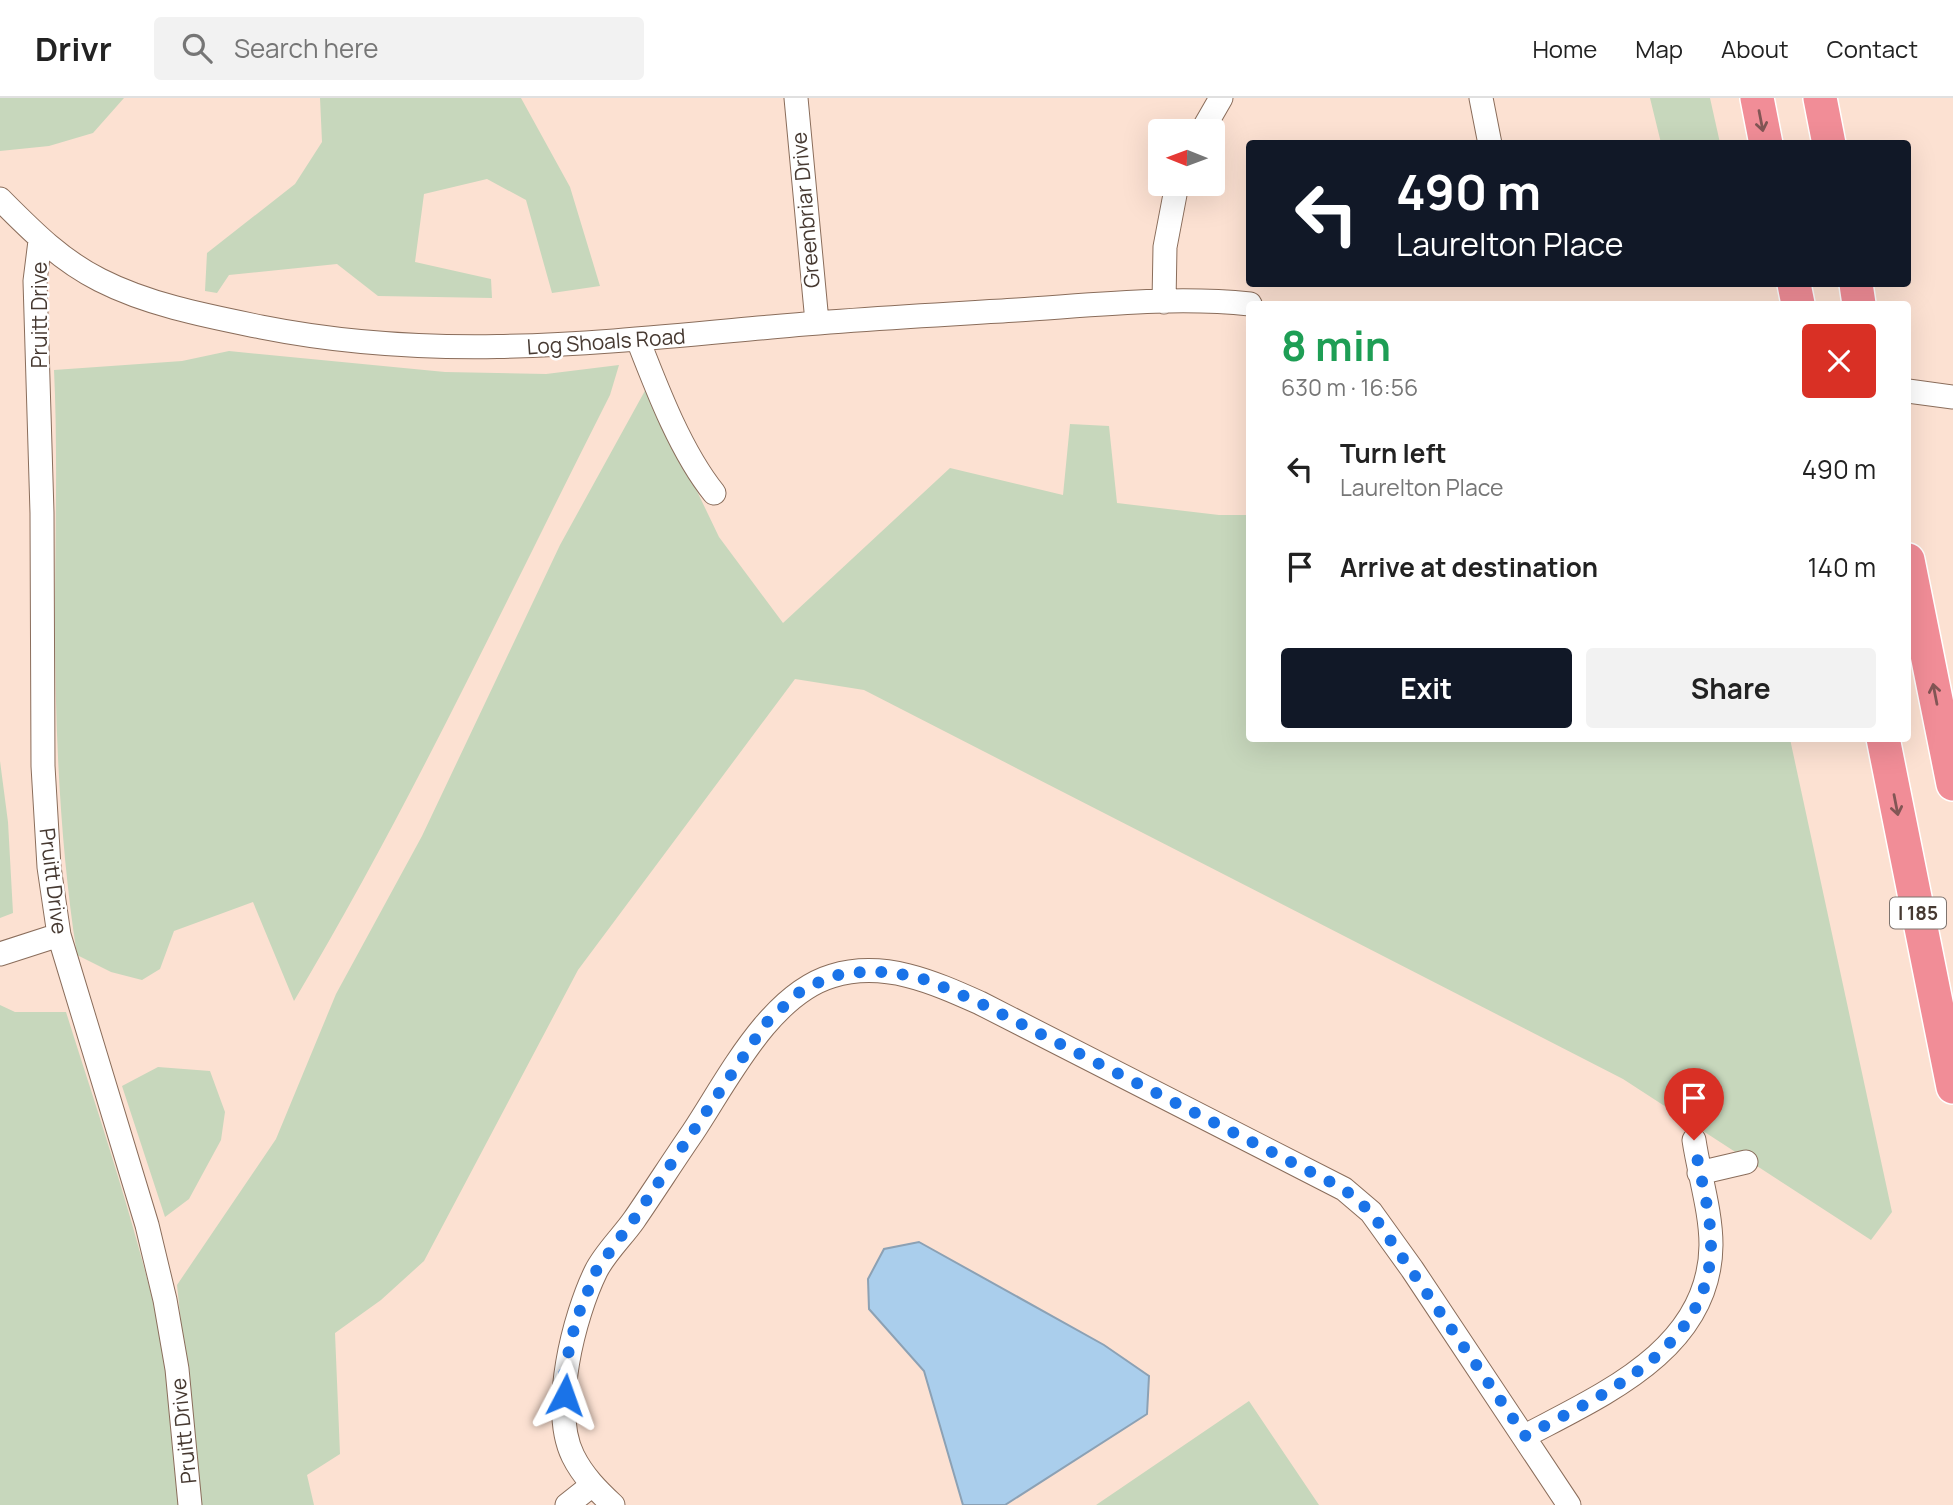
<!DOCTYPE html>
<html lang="en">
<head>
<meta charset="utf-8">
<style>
  :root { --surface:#fff; --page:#f2f2f2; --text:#222; --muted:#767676; --line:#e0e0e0; --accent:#111827 }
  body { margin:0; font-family:Manrope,sans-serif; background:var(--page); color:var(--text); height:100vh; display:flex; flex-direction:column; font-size:26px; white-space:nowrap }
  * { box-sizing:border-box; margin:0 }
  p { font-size:23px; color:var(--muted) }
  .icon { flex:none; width:38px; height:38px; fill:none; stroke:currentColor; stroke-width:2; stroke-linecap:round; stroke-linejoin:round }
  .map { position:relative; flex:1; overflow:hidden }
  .details { position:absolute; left:1246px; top:203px; width:665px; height:441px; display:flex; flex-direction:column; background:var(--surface); border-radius:7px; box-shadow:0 7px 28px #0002 }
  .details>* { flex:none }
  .banner { position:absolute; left:1246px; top:42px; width:665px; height:147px; border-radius:7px; box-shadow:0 7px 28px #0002; background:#111827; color:#fff; overflow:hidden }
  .needle { width:46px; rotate:271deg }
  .buttons { position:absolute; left:1148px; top:21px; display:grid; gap:14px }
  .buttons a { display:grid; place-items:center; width:77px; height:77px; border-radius:7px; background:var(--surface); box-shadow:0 7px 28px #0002; font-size:35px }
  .pin { position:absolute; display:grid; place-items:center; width:60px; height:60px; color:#fff; margin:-72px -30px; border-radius:50% 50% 50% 0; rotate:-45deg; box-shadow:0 0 7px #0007 }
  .pin .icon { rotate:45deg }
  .me { position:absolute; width:77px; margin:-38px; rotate:4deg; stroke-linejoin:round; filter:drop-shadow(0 0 5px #0008) }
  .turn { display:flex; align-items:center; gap:24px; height:147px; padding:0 35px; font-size:32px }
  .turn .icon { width:91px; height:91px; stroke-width:2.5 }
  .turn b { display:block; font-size:49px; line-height:60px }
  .round { display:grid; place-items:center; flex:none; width:74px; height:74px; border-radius:7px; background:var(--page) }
  .headline { display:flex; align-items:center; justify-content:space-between; height:119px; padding:0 35px }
  h1 { font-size:42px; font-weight:700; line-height:52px; color:#1e9e55 }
  .cta { display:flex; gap:14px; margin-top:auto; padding:14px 35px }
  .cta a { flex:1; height:80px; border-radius:7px; background:var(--accent); color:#fff; font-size:28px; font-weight:700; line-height:80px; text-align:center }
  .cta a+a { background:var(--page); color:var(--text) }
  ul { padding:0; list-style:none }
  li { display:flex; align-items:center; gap:21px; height:98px; padding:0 35px }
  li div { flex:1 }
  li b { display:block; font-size:26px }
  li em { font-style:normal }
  header { display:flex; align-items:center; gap:42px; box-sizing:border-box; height:98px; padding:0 35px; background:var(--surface); border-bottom:2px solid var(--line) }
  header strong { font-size:33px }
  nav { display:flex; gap:38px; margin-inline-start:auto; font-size:24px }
  .search { width:490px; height:63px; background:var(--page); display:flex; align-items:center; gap:18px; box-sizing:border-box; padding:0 24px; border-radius:7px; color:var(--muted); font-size:26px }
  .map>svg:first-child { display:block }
</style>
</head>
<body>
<header>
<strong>Drivr</strong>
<div class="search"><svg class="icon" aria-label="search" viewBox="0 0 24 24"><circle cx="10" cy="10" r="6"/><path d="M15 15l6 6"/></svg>Search here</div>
<nav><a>Home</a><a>Map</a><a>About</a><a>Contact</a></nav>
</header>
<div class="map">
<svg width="1953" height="1407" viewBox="0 0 1953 1407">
  <rect width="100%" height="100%" fill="#fce1d2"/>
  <path fill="#c7d7bc" d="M0 0H124L93 35 49 48 0 53Z
    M320 0H521L570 89 600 188 552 195 526 102 487 81 424 96 415 164 491 181 492 200 378 198 337 166 229 177 217 195 205 193 207 155 295 86 322 44Z
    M1650 0H1710L1720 45H1661Z
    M229 253 445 274 546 276 619 267 610 297C507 500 411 707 294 903L253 804 174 833 160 871 142 882 111 874 77 857C60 747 55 634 55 522 55 439 58 355 54 272L182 263Z
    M647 289 719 439 783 525 950 370 1063 397 1070 326 1109 328 1117 405 1219 417H1249L1250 640 1790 641 1892 1114 1871 1142 1623 981 864 592 795 581 578 872 424 1163 381 1202 335 1235 340 1356 307 1377 314 1407H200L177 1187 276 1041 336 896 422 738 560 447Z
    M0 663 8 724 13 815 0 820Z
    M0 907 15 914H66C96 1009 128 1103 152 1200 168 1268 172 1338 179 1407H0Z
    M158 969 210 973 225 1014 221 1042 189 1101 165 1119 122 988Z
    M1249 1303 1319 1407H1096Z"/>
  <path fill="#aaceec" stroke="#8ca1b4" stroke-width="2" d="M919 1144 1104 1247 1149 1278 1147 1316 1005 1407H963L924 1273 869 1211 868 1181 884 1151Z"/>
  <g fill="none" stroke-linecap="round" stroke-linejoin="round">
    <defs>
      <path id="minor" d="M796 0 817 224
        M1481 0 1490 46
        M1202 33 1221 0
        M0 101C31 132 60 162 100 182 149 207 207 218 261 229 436 264 596 245 771 229 853 221 935 217 1017 212 1094 207 1173 198 1250 206
        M40 143 35 183 42 415 43 668 49 769 59 837 147 1127 165 1202 177 1271 190 1407
        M1164 204 1165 149 1177 86
        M638 242C657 291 681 354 714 395
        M1908 293 1953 299
        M0 856 59 837
        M1699 1075 1746 1064
        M1525 1338C1604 1296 1710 1251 1711 1147 1711 1113 1699 1076 1694 1042
        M567 1407 591 1388
        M613 1407C597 1392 583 1378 573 1358 550 1311 574 1218 596 1173 605 1155 622 1139 634 1122 654 1093 673 1063 693 1034 727 983 769 897 832 878 884 862 933 884 980 905L1344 1091 1371 1114 1412 1171 1569 1407"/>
      <path id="highway" d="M1757 0 1766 46
        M1820 0 1829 46
        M1794 186 1798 206
        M1856 186 1859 206
        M1908 462 1953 686
        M1883 640 1953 989"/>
    </defs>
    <use href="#minor" stroke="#8a6d5b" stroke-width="25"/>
    <use href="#highway" stroke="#fff" stroke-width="36"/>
    <use href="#minor" stroke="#fff" stroke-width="23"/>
    <use href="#highway" stroke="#f18d97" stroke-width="33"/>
  </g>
  <defs><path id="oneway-shaft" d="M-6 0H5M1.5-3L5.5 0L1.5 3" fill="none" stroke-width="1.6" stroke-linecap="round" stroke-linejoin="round" transform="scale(1.75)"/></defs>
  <g stroke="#825655">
    <use href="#oneway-shaft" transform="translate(1761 23) rotate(79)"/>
    <use href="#oneway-shaft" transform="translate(1935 596) rotate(-101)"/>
    <use href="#oneway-shaft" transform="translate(1896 707) rotate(79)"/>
  </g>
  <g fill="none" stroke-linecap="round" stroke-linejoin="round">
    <path stroke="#1a73e8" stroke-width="12" stroke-dasharray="0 21.6" d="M565 1297 564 1274 576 1222 597 1171 634 1121 766 925 798 895 831 878 861 874H891L927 882 980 905 1344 1091 1371 1114 1525 1338C1604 1296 1710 1251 1711 1147 1711 1113 1699 1076 1694 1042"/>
  </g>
  <g text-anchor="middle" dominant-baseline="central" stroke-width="5" stroke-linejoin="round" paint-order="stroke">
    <rect fill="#fff" stroke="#7e746f" stroke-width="2" x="1890" y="799.5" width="56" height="31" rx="5"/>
    <g font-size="19" font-weight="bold" fill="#463931">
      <text x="1918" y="815">I 185</text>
    </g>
    <g font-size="21" fill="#463931" stroke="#fff">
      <text transform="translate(805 112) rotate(-95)">Greenbriar Drive</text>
      <text transform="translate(39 217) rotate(-90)">Pruitt Drive</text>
      <text transform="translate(606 243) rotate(-4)">Log Shoals Road</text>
      <text transform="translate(54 783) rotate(83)">Pruitt Drive</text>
      <text transform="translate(183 1333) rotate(-96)">Pruitt Drive</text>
    </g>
  </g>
</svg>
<div class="buttons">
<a><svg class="needle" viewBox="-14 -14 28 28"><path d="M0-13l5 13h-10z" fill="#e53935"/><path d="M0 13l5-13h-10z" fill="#767676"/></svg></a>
</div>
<div class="pin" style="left:1694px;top:1042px;background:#d93025"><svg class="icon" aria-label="arrive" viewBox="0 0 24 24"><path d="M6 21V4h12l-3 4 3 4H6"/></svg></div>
<svg class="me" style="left:565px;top:1297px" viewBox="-20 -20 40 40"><path d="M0-17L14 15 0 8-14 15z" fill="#1a73e8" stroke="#fff" stroke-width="4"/></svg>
<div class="banner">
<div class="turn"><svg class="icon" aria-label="left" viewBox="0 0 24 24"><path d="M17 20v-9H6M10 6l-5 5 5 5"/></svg><div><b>490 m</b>Laurelton Place</div></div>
</div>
<section class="details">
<div class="headline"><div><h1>8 min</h1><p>630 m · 16:56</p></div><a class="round" style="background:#d93025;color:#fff"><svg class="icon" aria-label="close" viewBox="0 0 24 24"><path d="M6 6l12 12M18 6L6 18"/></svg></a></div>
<ul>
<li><svg class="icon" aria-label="left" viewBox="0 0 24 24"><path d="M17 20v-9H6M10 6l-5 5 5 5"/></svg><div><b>Turn left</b><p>Laurelton Place</p></div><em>490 m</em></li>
<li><svg class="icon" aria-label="arrive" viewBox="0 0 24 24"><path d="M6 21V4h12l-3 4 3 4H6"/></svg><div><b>Arrive at destination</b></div><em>140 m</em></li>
</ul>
<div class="cta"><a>Exit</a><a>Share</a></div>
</section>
</div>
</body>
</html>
